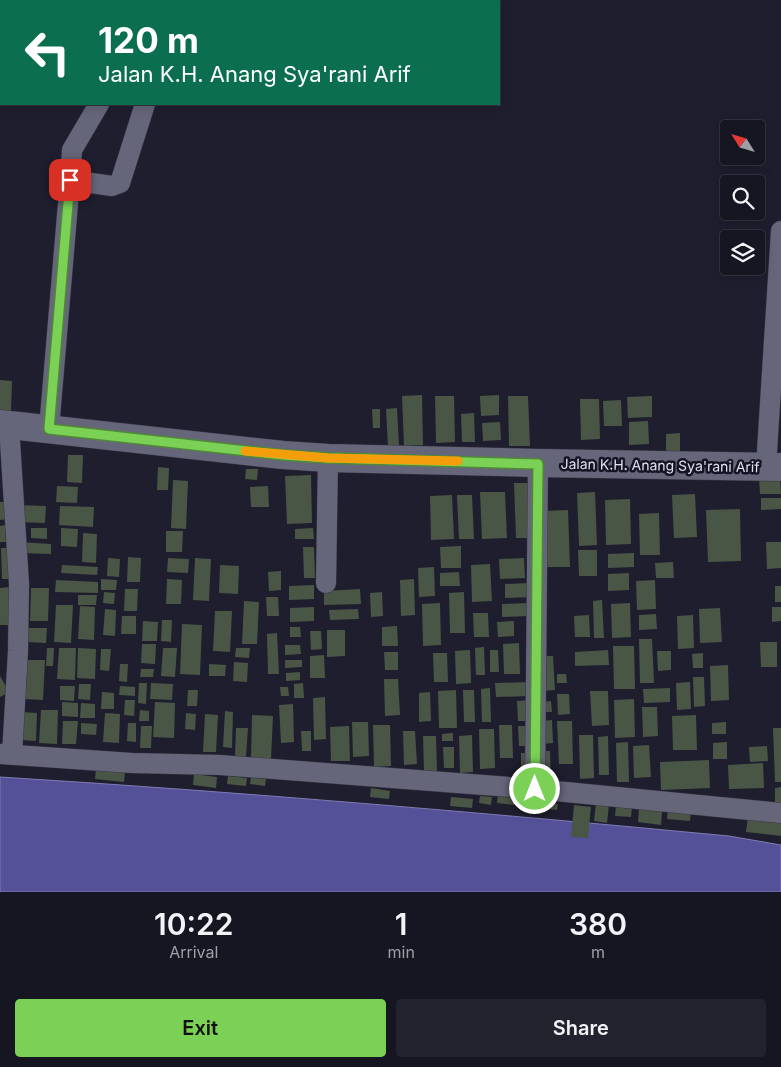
<!DOCTYPE html>
<html lang="en">
<head>
<meta charset="utf-8">
<style>
  :root { --surface:#161623; --page:#232330; --text:#f1f3f6; --muted:#9e9fa6; --line:#353541; --accent:#7bd156 }
  body { margin:0; font-family:Inter,sans-serif; background:var(--page); color:var(--text); height:100vh; display:flex; flex-direction:column; font-size:19px; white-space:nowrap }
  * { box-sizing:border-box; margin:0 }
  p { font-size:16px; color:var(--muted) }
  .icon { flex:none; width:28px; height:28px; fill:none; stroke:currentColor; stroke-width:2; stroke-linecap:round; stroke-linejoin:round }
  .map { position:relative; height:892px; overflow:hidden }
  .panel { display:flex; flex-direction:column; background:var(--surface); flex:1 }
  .panel>* { flex:none }
  .banner { position:absolute; left:0px; top:0px; width:500px; height:105px; box-shadow:0 2px 12px #0003,0 0 0 1px var(--line); background:#0b6e4f; color:#fff; overflow:hidden }
  .needle { width:32px; rotate:307deg }
  .fabs { position:absolute; left:720px; top:120px; display:grid; gap:10px }
  .fabs a { display:grid; place-items:center; width:45px; height:45px; border-radius:5px; background:var(--surface); box-shadow:0 2px 12px #0003,0 0 0 1px var(--line); font-size:25px }
  .pin { position:absolute; display:grid; place-items:center; width:42px; height:42px; color:#fff; margin:-21px; border-radius:10px; box-shadow:0 2px 8px #0006 }
  .me { position:absolute; width:55px; margin:-28px; rotate:0deg; stroke-linejoin:round; filter:drop-shadow(0 0 4px #0008) }
  .turn { display:flex; align-items:center; gap:18px; height:105px; padding:0 15px; font-size:22px }
  .turn .icon { width:65px; height:65px; stroke-width:2.5 }
  .turn b { display:block; font-size:35px; line-height:42px }
  .eta { display:flex; justify-content:space-evenly; align-items:center; height:85px; text-align:center }
  .eta b { font-size:30px; font-weight:600; line-height:35px }
  .action { display:flex; gap:10px; margin-top:auto; padding:10px 15px }
  .action a { flex:1; height:58px; border-radius:5px; background:var(--accent); color:#111; font-size:20px; font-weight:600; line-height:58px; text-align:center }
  .action a+a { background:var(--page); color:var(--text) }
  .map>svg:first-child { display:block }
</style>
</head>
<body>
<div class="map">
<svg width="781" height="892" viewBox="0 0 781 892">
  <rect width="100%" height="100%" fill="#1e1e2f"/>
  <path fill="#555199" stroke="#7f7cb2" d="M0 777C243 792 486 813 729 836L781 845V892H0Z"/>
  <path fill="#495645" d="M0 380 12 381 11 412H0Z
    M422 395 423 445 404 446 402 396Z
    M499 395V415L481 416 480 396Z
    M435 396H454L455 442 436 443Z
    M508 396H528L530 446H509Z
    M652 396V417L628 418 627 397Z
    M580 399H599L600 439 581 440Z
    M621 400 622 426H604L603 401Z
    M397 408 399 446 388 447 386 409Z
    M372 409H380V428H373Z
    M474 413 475 442H462L461 414Z
    M648 421 649 444 629 445V422Z
    M500 422 501 440 483 441 482 423Z
    M680 433V454L666 455V434Z
    M68 455H83L82 483 67 482Z
    M158 467 169 468 168 490H157Z
    M246 469H258L257 480 245 479Z
    M311 475 312 523 287 524 285 476Z
    M759 478H780L781 494H760Z
    M173 480 188 481 186 529 171 528Z
    M514 483H529L531 538H516Z
    M57 486 78 487 77 503 56 502Z
    M268 486 269 507H251L250 487Z
    M480 492H505L507 538 482 539Z
    M595 492 597 545 579 546 577 493Z
    M695 494 697 537 674 538 672 495Z
    M452 495 454 539 431 540 430 496Z
    M457 495H472L474 539H459Z
    M761 498H781V509L761 510Z
    M630 499 631 544 606 545 605 500Z
    M0 502H7L8 519 0 520Z
    M17 505 46 506 45 523 16 522Z
    M60 506 94 507 93 527 59 525Z
    M740 509 741 561 708 562 706 510Z
    M568 510 570 567H543L542 511Z
    M659 513 660 555H640L639 514Z
    M5 525 6 542H0V526Z
    M31 528H47V539L31 538Z
    M61 528 78 529 77 547 61 546Z
    M313 528 314 539H295V529Z
    M166 531H183L182 552H166Z
    M83 533 97 534 96 563 82 562Z
    M19 542 51 544V554L19 553Z
    M766 542H781V568L767 569Z
    M461 546V568H441L440 547Z
    M303 547H314L315 578H304Z
    M1 548H14V579H2Z
    M578 550H597V576H579Z
    M634 553V567L608 568V554Z
    M128 557 141 558 140 582H127Z
    M108 558 120 559 119 577 107 576Z
    M168 558 189 559 188 573 167 572Z
    M195 558 211 559 209 601 193 600Z
    M524 558 525 578 500 579 499 559Z
    M673 562 674 578H656L655 563Z
    M490 564 492 601 472 602 471 565Z
    M62 565 98 567 97 575 61 573Z
    M220 565 239 566 238 594 219 593Z
    M434 567 435 596 419 597 418 568Z
    M281 571V590L269 591 268 572Z
    M459 572 460 586H440V573Z
    M629 573V590L608 591V574Z
    M101 579 117 580 116 590H101Z
    M167 579 182 580 181 604H166Z
    M414 579 415 615 401 616 400 580Z
    M56 580 98 582V593L55 592Z
    M655 580 656 609 637 610 636 581Z
    M530 583 531 597 505 598V584Z
    M314 585V599L289 600V586Z
    M775 586H781V602H775Z
    M10 587 11 625H0V588Z
    M31 588H49L48 621H30Z
    M125 589H138L137 611H124Z
    M360 589 361 604 324 605V591Z
    M104 592 115 593 114 604 103 603Z
    M382 592 383 616 371 617 370 593Z
    M464 592 465 633H450L449 593Z
    M78 595H97L96 605H78Z
    M266 597H278L279 616H267Z
    M602 600 604 638H594L593 601Z
    M244 601 259 602 257 644H242Z
    M440 603 441 645 423 646 422 604Z
    M529 603V616L502 617V604Z
    M630 603 631 637 612 638 611 604Z
    M56 605H73L71 643 54 642Z
    M80 606 95 607 94 640 78 639Z
    M314 607V621L290 622V608Z
    M772 607H781V621L772 622Z
    M720 608 722 642 700 643 699 609Z
    M105 609 116 610 115 636 103 635Z
    M358 609 359 619 330 620 329 610Z
    M215 611H232L230 652 213 651Z
    M473 613H488L489 637H474Z
    M656 614 657 629 639 630V615Z
    M589 615 590 637H575L574 616Z
    M693 615 694 648 678 649 677 616Z
    M122 616H136V634H121Z
    M162 620H172L171 642 161 641Z
    M143 621 158 622 157 641H142Z
    M514 621V636L498 637 497 622Z
    M182 624 202 625 200 675 180 674Z
    M397 626 398 646H382V627Z
    M290 627H300L301 637H290Z
    M27 628H47L46 643 26 642Z
    M327 630H345V656L327 657Z
    M310 631H321L322 649 311 650Z
    M277 633 279 674H268L267 634Z
    M639 639H652L654 683H640Z
    M760 642H777V667H761Z
    M519 643 520 674H504L503 644Z
    M142 644H156L155 664 141 663Z
    M285 645H300L301 654 285 655Z
    M613 646H634L635 689H614Z
    M484 647 485 675H476L475 648Z
    M47 648H54L53 666H46Z
    M59 648H76L75 680 57 679Z
    M78 648 96 649 95 679 77 678Z
    M163 648H177L175 677 161 676Z
    M236 648H250L249 658 235 657Z
    M101 649H111L109 671 100 670Z
    M470 650 471 683 456 684 455 651Z
    M490 650H498L499 672H490Z
    M608 650 609 665 575 666V652Z
    M657 651H671V670L658 671Z
    M384 652H398V670H385Z
    M433 653H447L448 682H434Z
    M703 653V668H693L692 654Z
    M324 655 325 678H310V656Z
    M541 656H553L555 690 542 691Z
    M26 660H45L43 700 24 699Z
    M285 660H302V667L285 668Z
    M234 662 248 663 247 682 233 681Z
    M120 664H128L127 682 119 681Z
    M209 664 226 665 225 676H209Z
    M728 665 729 700 711 701 710 666Z
    M141 669H154L153 677H140Z
    M300 672V680L286 681V673Z
    M557 674H566L567 683H557Z
    M0 676 9 692 0 697Z
    M693 677H704L705 706 694 707Z
    M384 679H398L400 715 385 716Z
    M531 682V696L496 697 495 683Z
    M690 682 691 709 677 710 676 683Z
    M139 683H147L146 704 138 703Z
    M151 683 173 684 172 700 150 699Z
    M303 683 304 698H294V684Z
    M79 684H91L90 700 78 699Z
    M60 686H75L74 701 60 700Z
    M120 686 135 687V696L119 695Z
    M280 687H288L289 696H281Z
    M490 688 491 722H482L481 689Z
    M670 688V702L644 703 643 689Z
    M188 690H198L197 706H187Z
    M456 690 457 728H439L438 691Z
    M463 690H474L475 722H464Z
    M590 691H608L609 725 592 726Z
    M102 692 114 693V709H101Z
    M430 692 431 721 419 722V693Z
    M557 694H569L570 714 558 715Z
    M325 697 326 739 314 740 313 698Z
    M634 699 635 737 615 738 614 700Z
    M125 700H135L134 716 124 715Z
    M531 700 532 721H518L517 701Z
    M551 701 552 712H542L541 702Z
    M62 702 78 703V717L62 716Z
    M155 702 175 703 174 738 153 737Z
    M81 703 95 704V718H80Z
    M293 704 294 742 281 743 279 705Z
    M642 707H657L658 736 643 737Z
    M41 710H58L57 744 39 743Z
    M140 710 149 711V721H139Z
    M225 711 233 712 232 748 223 747Z
    M21 712 37 713 36 741 20 740Z
    M105 713 120 714 119 743 103 742Z
    M186 713 196 714 195 730 185 729Z
    M205 714 218 715 216 752H203Z
    M252 715 273 716 271 759H251Z
    M696 715 697 750H673L672 716Z
    M552 720 553 743 541 744 540 721Z
    M63 721H78L76 744H62Z
    M557 721H572L573 764H559Z
    M352 722H368L369 756 353 757Z
    M726 722V734H712V723Z
    M81 723 97 724 96 735 81 734Z
    M128 723H136V742L127 741Z
    M373 725H390L391 766 374 767Z
    M499 725H512L513 758H500Z
    M141 726H152L151 748H140Z
    M349 726 350 761H331L330 727Z
    M518 726H529L530 746H519Z
    M236 728H248L246 757 235 756Z
    M773 728H781V782H775Z
    M479 729H494L495 768 480 769Z
    M301 731H311V751H302Z
    M403 731H415L417 764 404 765Z
    M453 733V741H442V734Z
    M472 735 473 772 460 773 459 736Z
    M579 735H593L594 778 580 779Z
    M423 736H436L437 771H424Z
    M608 736 609 775H599L598 737Z
    M628 742 629 782H617L616 743Z
    M727 742V759H713V743Z
    M649 745 651 777 634 778 633 746Z
    M767 746 768 761 750 762 749 747Z
    M443 747H454V768H444Z
    M538 751H550L551 778 539 779Z
    M521 753H526L527 772H521Z
    M709 760 710 788 661 790 660 762Z
    M763 763 764 788 729 789 728 765Z
    M96 769 125 772 124 782 95 779Z
    M194 774 217 777 216 788 193 785Z
    M228 776 247 778 246 786 227 784Z
    M251 777 266 779 265 786 250 784Z
    M781 787V804L775 805V788Z
    M371 788 390 791 389 799 370 797Z
    M498 794 515 796 514 805 497 803Z
    M480 796 492 797 491 805 479 803Z
    M451 797 473 799 472 808 450 806Z
    M531 801 558 804 557 810 530 807Z
    M596 803 609 804 607 823 594 821Z
    M574 805 591 807 588 838 571 837Z
    M616 806 632 807 631 817 615 816Z
    M639 808 662 811 661 825 638 822Z
    M668 808 691 810 690 821 667 819Z
    M748 817 781 820V836L746 832Z"/>
  <g fill="none" stroke-linecap="round" stroke-linejoin="round">
    <defs>
      <path id="street" d="M176 1 177 0
        M70 180 72 150 99 104
        M9 425 19 584 18 651 12 755
        M49 429 70 180 112 186 120 183 145 104
        M766 467 781 231
        M326 583 328 458
        M0 754 132 763 220 765 535 789 781 813
        M535 789 538 463"/>
      <path id="secondary" d="M0 424 283 455 328 458 538 463 781 467"/>
    </defs>
    <use href="#street" stroke="#383845" stroke-width="21"/>
    <use href="#secondary" stroke="#383845" stroke-width="29"/>
    <use href="#street" stroke="#65667a" stroke-width="20"/>
    <use href="#secondary" stroke="#65667a" stroke-width="28"/>
  </g>
  <g fill="none" stroke-linecap="round" stroke-linejoin="round">
    <defs>
      <path id="route" d="M70 180 49 429 283 455 328 458 538 464 535 789"/>
    </defs>
    <use href="#route" stroke="#508838" stroke-width="12"/>
    <use href="#route" stroke="#7bd156" stroke-width="9"/>
    <path stroke="#f59e0b" stroke-width="9" d="M245 451 328 458 458 461"/>
  </g>
  <g text-anchor="middle" dominant-baseline="central" stroke-width="5" stroke-linejoin="round" paint-order="stroke">
    <g font-size="14" fill="#e0e1ed" stroke="#151425">
      <text transform="translate(660 465) rotate(1)">Jalan K.H. Anang Sya'rani Arif</text>
    </g>
  </g>
</svg>
<div class="fabs">
<a><svg class="needle" viewBox="-14 -14 28 28"><path d="M0-13l5 13h-10z" fill="#e53935"/><path d="M0 13l5-13h-10z" fill="#9e9fa6"/></svg></a>
<a><svg class="icon" aria-label="search" viewBox="0 0 24 24"><circle cx="10" cy="10" r="6"/><path d="M15 15l6 6"/></svg></a>
<a><svg class="icon" aria-label="layers" viewBox="0 0 24 24"><path d="M12 4l9 5-9 5-9-5zM3 14l9 5 9-5"/></svg></a>
</div>
<div class="pin" style="left:70px;top:180px;background:#d93025"><svg class="icon" aria-label="arrive" viewBox="0 0 24 24"><path d="M6 21V4h12l-3 4 3 4H6"/></svg></div>
<svg class="me" style="left:535px;top:789px" viewBox="-20 -20 40 40"><circle r="17" fill="#7bd156" stroke="#fff" stroke-width="3"/><path d="M0-11L8 9 0 5-8 9z" fill="#fff"/></svg>
<div class="banner">
<div class="turn"><svg class="icon" aria-label="left" viewBox="0 0 24 24"><path d="M17 20v-9H6M10 6l-5 5 5 5"/></svg><div><b>120 m</b>Jalan K.H. Anang Sya'rani Arif</div></div>
</div>
</div>
<section class="panel">
<div class="eta">
<div><b>10:22</b><p>Arrival</p></div>
<div><b>1</b><p>min</p></div>
<div><b>380</b><p>m</p></div>
</div>
<div class="action"><a>Exit</a><a>Share</a></div>
</section>
</body>
</html>
